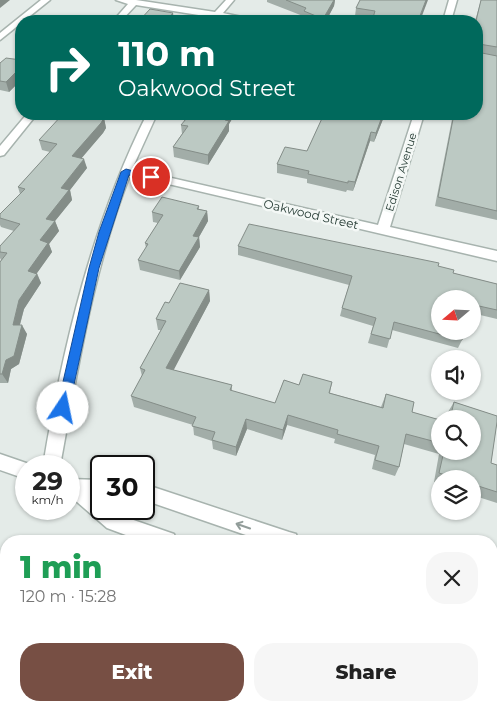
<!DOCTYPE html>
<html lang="en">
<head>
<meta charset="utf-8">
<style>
  :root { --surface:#fff; --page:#f6f6f6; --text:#222; --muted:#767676; --accent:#774f44 }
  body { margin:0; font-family:Montserrat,sans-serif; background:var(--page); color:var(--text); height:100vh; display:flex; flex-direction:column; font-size:19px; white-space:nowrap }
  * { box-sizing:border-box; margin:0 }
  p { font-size:16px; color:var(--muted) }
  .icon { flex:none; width:28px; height:28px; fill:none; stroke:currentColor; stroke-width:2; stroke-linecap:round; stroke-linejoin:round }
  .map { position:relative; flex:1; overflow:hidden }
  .panel { position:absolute; left:0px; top:535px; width:498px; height:176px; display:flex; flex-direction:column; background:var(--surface); border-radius:20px 20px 0 0; box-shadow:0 1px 4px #0004 }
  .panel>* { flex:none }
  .top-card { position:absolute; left:15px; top:15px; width:468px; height:105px; border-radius:20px; box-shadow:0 1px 4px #0004; background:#00695c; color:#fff; overflow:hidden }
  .needle { width:32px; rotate:251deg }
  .fabs { position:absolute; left:431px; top:290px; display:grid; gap:10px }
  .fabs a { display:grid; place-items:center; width:50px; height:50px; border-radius:50%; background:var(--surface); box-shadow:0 1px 4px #0004; font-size:25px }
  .speed { position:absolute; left:15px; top:455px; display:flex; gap:10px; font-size:25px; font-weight:700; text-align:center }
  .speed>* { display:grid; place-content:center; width:65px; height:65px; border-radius:50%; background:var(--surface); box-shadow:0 1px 4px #0004; line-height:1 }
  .speed small { font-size:12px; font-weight:400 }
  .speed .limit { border:2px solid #111; border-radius:8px; background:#fff; color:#111 }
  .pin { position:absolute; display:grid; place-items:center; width:42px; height:42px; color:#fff; margin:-21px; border:2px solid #fff; border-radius:50%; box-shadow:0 1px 5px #0007 }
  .me { position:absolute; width:55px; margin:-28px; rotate:11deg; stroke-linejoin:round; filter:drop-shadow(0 0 4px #0008) }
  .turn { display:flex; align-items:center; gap:18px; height:105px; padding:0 20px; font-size:22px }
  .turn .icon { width:65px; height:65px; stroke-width:2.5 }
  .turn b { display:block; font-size:35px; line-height:42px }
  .round { display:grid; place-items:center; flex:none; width:52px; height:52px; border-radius:20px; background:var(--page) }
  .head { display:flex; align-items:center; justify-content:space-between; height:85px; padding:0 20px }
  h1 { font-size:30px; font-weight:800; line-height:38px; color:#1e9e55 }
  .cta { display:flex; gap:10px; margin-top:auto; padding:10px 20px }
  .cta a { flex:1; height:58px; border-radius:20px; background:var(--accent); color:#fff; font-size:20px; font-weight:800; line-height:58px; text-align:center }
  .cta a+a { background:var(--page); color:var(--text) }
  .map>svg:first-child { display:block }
</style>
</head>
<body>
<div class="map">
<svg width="497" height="711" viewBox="0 0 497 711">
  <rect width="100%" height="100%" fill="#e4ebe8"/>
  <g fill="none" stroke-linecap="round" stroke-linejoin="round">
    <defs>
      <path id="minor" d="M41 0H50L0 40V33Z
        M116 0H136L215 12 226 0H234L223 13 260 21 219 18 216 21H208L211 17 136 5 121 21H113L128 4Z
        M449 0H457L451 21H443Z
        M27 114H37L4 155 0 156V146Z
        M147 114H157L132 169 378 225 414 114H424L390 227 497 251V261L130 175C93 269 78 368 60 466H43C63 346 92 224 147 114Z
        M0 454 32 465 26 466V479L0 470Z
        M69 479 101 480V496H97L101 500V509H111L119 515 174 534 176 541H142L107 528 69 495Z
        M144 484 289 532 296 534 298 541H263L144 500Z
        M491 600 497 602V622L491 620Z
        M491 646 497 648V668L491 666Z"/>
    </defs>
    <use href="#minor" stroke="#a7b3ae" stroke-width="3"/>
    <use href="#minor" fill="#fff" fill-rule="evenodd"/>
  </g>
  <path fill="#a2ada8" d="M267 0H335L334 6 326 21H305L303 20V16L267 2Z
    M360 0 420 21 373 19 355 16 356 8Z
    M481 0H497V56L488 54 497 56V220L435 206 453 114H476V21H475Z
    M21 60V80L9 92 0 90V63Z
    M188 114H235L229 124V131L208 165 174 157 173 147 182 134 181 125 184 122V119Z
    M324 114H385L374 142 370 141 353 191 347 190 346 192 307 183V179L277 173V164L307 151Z
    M104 118 106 128 103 133 81 158 87 168 70 190 72 200 55 221 59 231 49 244 52 252 37 273 41 283 24 309 20 325 27 334 19 364 11 369 8 383H0V262L1 260 0 258V246L14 231 1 227 0 225V214L20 194 18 187 50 152 42 150 39 140Z
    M199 206V209L207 211 208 221 199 237 200 247 180 280 140 270 138 260 146 248 145 243 158 223 153 222 152 212Z
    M238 246 438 266 453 273 497 284V319L476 314 474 318H472V299H440L462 340 458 348 392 330 387 348 368 343 373 326 340 316 342 308 349 285 238 255Z
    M180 283 209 290 210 301 173 370 232 385V391L275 403 284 380 299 385 303 374 332 382 330 393 381 407 386 394 414 402 412 412 440 420V451H472V419H447L448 412 454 402 497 416V422L491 463 497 465V503L472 495V479H440V484L434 482 439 454 404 444 399 467 395 476 372 469 375 455 334 443 335 439 287 425 282 440 247 429 236 456 213 449 212 441 194 435 193 425 134 407 131 396 142 376 140 368 161 330H158L156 319 165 302 169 303Z"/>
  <path fill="#848d88" d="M0 0H10L0 8Z
    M334 0H335L334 6 326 21H323V19Z
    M426 0H428L420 21H418Z
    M173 13 174 21H166Z
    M21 67V80L9 92 6 82Z
    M98 114H108L104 118 106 128 103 133 75 166 72 156Z
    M229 114H235L229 124V131L208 165V155Z
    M383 114H385L374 142 376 133Z
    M371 132 370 141 353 191 355 182Z
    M84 159 87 168 70 190 72 200 55 221 59 231 49 244 52 252 32 280 28 271 46 219 61 188Z
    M207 211 208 221 195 244 199 237 200 247 180 280 179 271 193 236Z
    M37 274 41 283 24 309 17 335 13 325 19 300Z
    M209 290 210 301 169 379 166 368Z
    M22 325 27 334 19 364 11 369 8 383 2 374 6 360Z
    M288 415 287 425 282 440 283 430Z
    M246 419 247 429 236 456V447Z
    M6 561V578L0 589V572Z"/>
  <path fill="#bcc9c3" stroke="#848d88" d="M286 0H334L323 19 304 11 306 8Z
    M360 0H426L418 21H372L375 11 356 8Z
    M481 0H497V47L479 44 477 52 497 56V211L438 197 454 114H476V21Z
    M150 9 173 13 166 21H139Z
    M6 58 21 60V67L6 82 0 81V63Z
    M63 114H98L96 116 104 118 101 123 72 156 84 159 61 188 69 190 46 219 55 221 40 240 48 243 28 271 37 274 19 300 13 325H22L14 356 6 360 2 374H0V262L7 253 0 252V246L20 224 0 218V214L25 189 18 187 57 144 39 140Z
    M188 114H229L225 120 229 121 208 155 173 147 188 126 181 125 186 119H184Z
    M324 114H383L376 133 371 132 355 182 348 181V183L308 174 309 171 277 164 285 147 307 151Z
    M162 197 199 206 197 209 207 211 193 236 199 237 179 271 138 260 148 244 145 243 163 215 152 212Z
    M249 224 439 263 438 266 454 270 453 273 497 284V310L479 306 478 310 472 308V299H440V331H464L462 340 394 322 390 339 371 334 376 318 342 308 352 276 238 246Z
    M180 283 209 290 166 368 232 385 230 390 275 403 284 380 299 385 303 374 332 382 329 393 383 408 386 394 414 402 412 412 440 420V443L406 434 399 467 375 460 379 446 337 434 338 430 288 415 283 430 246 419 236 447 212 440 215 432 192 426 196 417 131 396 145 370 140 368 166 321 156 319 165 302 169 303Z
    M454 402 497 416V422L491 463 497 465V492L472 484V479H458L439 473 444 451H472V419H450Z
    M0 559 6 561 0 572Z
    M205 705H302L300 711H203Z"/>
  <defs><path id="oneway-shaft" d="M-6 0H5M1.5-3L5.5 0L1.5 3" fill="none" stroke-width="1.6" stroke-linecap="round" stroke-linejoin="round" transform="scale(1.25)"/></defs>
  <use stroke="#929d9a" href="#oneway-shaft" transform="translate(243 526) rotate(-161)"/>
  <path fill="#1a73e8" stroke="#114b97" d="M126 169 156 177 151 180 129 175 99 268 69 408 63 413 57 408 89 268 99 232 121 172Z"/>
  <g text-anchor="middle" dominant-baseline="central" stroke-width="5" stroke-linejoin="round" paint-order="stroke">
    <g font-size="11" fill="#253b34" stroke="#f4f8f6">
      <text transform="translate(401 172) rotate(-73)">Edison Avenue</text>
    </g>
    <g font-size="12" fill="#253b34" stroke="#f4f8f6">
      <text transform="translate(311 214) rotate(13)">Oakwood Street</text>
    </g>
  </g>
</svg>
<div class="fabs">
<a><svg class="needle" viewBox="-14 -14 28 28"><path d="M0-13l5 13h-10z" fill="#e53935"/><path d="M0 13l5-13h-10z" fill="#767676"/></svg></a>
<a><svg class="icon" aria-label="sound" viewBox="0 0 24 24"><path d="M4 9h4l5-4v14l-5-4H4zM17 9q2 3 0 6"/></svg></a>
<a><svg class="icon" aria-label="search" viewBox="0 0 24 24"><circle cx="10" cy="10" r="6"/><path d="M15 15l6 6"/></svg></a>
<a><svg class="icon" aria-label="layers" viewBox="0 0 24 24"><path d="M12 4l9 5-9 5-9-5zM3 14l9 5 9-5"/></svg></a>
</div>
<div class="speed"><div>29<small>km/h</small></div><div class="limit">30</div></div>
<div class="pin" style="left:151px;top:177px;background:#d93025"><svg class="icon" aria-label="arrive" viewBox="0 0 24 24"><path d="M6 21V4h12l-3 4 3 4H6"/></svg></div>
<svg class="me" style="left:63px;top:408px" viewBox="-20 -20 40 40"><circle r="19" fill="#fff"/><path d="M0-13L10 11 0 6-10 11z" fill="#1a73e8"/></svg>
<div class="top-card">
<div class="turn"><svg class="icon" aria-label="right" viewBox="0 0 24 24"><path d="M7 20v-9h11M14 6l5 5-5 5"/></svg><div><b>110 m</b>Oakwood Street</div></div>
</div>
<section class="panel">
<div class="head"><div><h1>1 min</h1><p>120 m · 15:28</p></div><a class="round"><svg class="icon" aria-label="close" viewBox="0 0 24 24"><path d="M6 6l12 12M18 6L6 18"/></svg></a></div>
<div class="cta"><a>Exit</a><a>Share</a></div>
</section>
</div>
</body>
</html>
